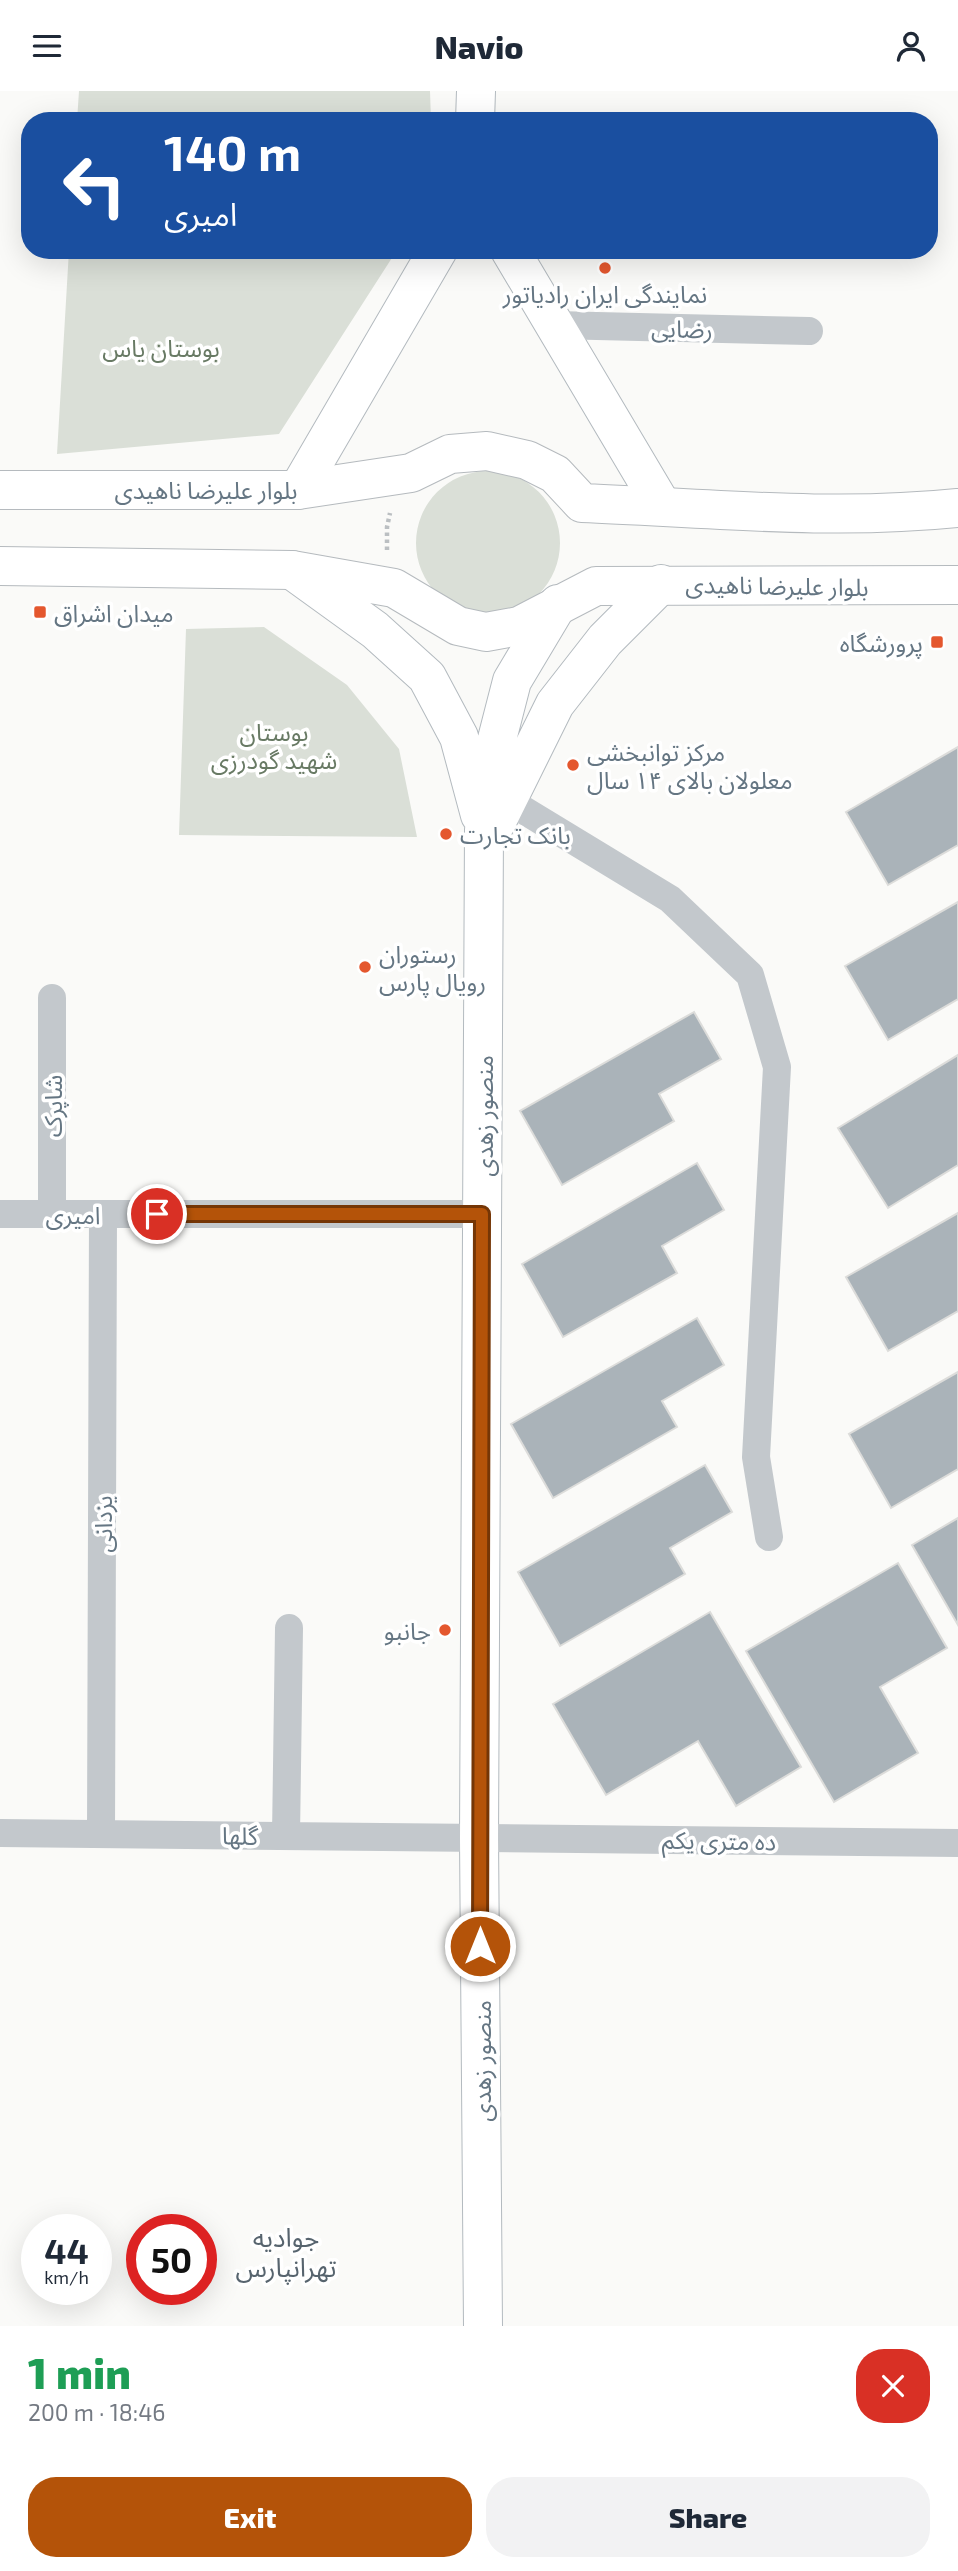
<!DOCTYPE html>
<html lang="en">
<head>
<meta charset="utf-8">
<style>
  :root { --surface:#fff; --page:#f2f2f3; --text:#1f2937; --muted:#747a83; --accent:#b45309 }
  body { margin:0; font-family:"Exo 2","Noto Sans Arabic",sans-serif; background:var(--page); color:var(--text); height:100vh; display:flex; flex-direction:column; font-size:26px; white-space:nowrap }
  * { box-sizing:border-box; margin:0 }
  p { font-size:23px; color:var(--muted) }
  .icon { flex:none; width:38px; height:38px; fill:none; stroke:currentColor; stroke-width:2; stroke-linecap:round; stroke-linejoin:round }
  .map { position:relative; height:2235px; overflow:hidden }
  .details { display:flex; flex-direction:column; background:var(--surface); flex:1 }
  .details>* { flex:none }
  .banner { position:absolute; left:21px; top:21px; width:917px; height:147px; border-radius:28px; box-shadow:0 7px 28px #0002; background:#1a4fa0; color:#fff; overflow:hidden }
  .speed { position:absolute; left:21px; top:2123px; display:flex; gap:14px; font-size:35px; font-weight:700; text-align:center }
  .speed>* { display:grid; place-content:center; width:91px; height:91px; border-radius:50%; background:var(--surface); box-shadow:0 7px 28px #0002; line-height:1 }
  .speed small { font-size:18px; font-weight:400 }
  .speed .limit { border:10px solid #d22; background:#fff; color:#111 }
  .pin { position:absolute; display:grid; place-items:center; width:60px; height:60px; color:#fff; margin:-30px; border:4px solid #fff; border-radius:50%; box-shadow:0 2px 7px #0007 }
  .me { position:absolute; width:77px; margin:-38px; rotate:0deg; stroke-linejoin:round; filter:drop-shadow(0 0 5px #0008) }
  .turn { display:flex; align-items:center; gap:24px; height:147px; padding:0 28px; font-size:32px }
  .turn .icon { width:91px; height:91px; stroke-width:2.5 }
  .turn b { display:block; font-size:49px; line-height:60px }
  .round { display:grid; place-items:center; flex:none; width:74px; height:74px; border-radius:28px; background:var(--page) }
  .headline { display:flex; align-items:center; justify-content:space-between; height:119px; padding:0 28px }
  h1 { font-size:42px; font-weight:800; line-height:52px; color:#1e9e55 }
  .primary-button { display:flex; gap:14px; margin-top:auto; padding:14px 28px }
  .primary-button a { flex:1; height:80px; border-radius:28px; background:var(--accent); color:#fff; font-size:28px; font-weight:800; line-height:80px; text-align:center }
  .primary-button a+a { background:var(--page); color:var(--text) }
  header { display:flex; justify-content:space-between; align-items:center; height:91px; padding:0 28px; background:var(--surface); font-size:32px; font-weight:800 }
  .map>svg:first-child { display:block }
</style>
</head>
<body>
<header><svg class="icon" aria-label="menu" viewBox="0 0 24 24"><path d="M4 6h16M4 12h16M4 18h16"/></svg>Navio<svg class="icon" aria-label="person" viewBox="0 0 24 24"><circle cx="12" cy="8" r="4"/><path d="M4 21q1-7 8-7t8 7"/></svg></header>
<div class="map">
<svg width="958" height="2235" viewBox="0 0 958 2235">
  <rect width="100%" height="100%" fill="#fafaf8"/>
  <path fill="#dadfd7" d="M79 0H430L431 30H77Z
    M69 159H397L279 343 57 363Z
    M416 452a72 72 0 1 1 144 0a72 72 0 1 1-144 0Z
    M264 536 347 594 399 658 417 746 179 744 186 538Z"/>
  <path fill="#aab3b9" stroke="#dcdcda" stroke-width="2" d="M958 656V754L888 794 846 721Z
    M958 811V908L888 949 845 875Z
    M694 921 721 968 659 1003 674 1030 562 1094 520 1020Z
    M958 964V1074L888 1117 838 1037Z
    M697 1072 724 1119 662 1155 677 1182 563 1246 522 1173Z
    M958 1122V1220L888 1260 846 1186Z
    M697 1227 724 1274 662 1310 677 1336 553 1407 511 1333Z
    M958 1281V1378L891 1417 849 1343Z
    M705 1374 732 1421 670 1457 685 1483 560 1555 518 1481Z
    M958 1427V1534L912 1454Z
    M898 1472 947 1557 880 1596 918 1662 834 1711 746 1560Z
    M710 1521 801 1676 736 1715 698 1650 606 1704 553 1613Z"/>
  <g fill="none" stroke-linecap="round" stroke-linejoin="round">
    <defs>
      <path id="secondary" d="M475 30 476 0
        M510 159 662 415
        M298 399 438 159
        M292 479 375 539 427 586 459 646 480 724
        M496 732 555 613 605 549 661 493
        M483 2235 479 1747 484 739 495 656 512 590 558 513"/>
      <path id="primary" d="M0 399H298L411 382 450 363 487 360 527 369 555 383 582 412C706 417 834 430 958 417
        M0 475 292 479 394 497 458 535 486 541 519 535 596 495 958 494"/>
    </defs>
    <use href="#secondary" stroke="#b3babf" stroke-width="40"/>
    <use href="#primary" stroke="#b5babe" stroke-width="40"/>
    <path stroke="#bbbfc2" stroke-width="4.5" stroke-dasharray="3.5 3.5" stroke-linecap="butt" d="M387 459V436L390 422"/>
    <path stroke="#c3c8cc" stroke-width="28" d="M555 234 809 240
      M507 709 670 808 750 884 777 976 756 1366 769 1446
      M0 1123H482
      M52 1123V907
      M0 1742 958 1752
      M101 1743 103 1123
      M286 1745 289 1537"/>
    <use href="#secondary" stroke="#fff" stroke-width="38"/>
    <use href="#primary" stroke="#fff" stroke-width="38"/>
  </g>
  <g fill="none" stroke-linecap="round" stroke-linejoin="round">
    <defs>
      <path id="route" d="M157 1123H482L480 1855"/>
    </defs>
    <use href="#route" stroke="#753606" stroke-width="18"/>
    <use href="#route" stroke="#b45309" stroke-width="12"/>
  </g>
  <g fill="#e4572e" stroke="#fff" stroke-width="2.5">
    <circle cx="605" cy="177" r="7"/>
    <rect x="33" y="514" width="14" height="14" rx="3.5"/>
    <rect x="930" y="544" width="14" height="14" rx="3.5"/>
    <circle cx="573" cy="674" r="7"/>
    <circle cx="446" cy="743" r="7"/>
    <circle cx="365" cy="876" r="7"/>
    <circle cx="445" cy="1539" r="7"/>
  </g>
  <g text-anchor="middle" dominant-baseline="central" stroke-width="7" stroke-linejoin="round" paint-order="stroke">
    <g font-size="24" fill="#657683" stroke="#fff" text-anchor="start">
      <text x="605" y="202" text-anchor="middle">نمایندگی ایران رادیاتور</text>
      <text x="54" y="521">میدان اشراق</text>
      <text x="923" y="551" text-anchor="end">پرورشگاه</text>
      <text x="587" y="660">مرکز توانبخشی<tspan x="587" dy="28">معلولان بالای ۱۴ سال</tspan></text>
      <text x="460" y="743">بانک تجارت</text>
      <text x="379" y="862">رستوران<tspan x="379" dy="28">رویال پارس</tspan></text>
      <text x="431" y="1539" text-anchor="end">جانبو</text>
    </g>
    <g font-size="24" fill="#657683" stroke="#fff">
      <text transform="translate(682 237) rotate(1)">رضایی</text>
      <text x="206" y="398">بلوار علیرضا ناهیدی</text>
      <text transform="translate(777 494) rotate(1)">بلوار علیرضا ناهیدی</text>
      <text transform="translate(52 1015) rotate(-90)">شاپرک</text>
      <text transform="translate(483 1025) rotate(-90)">منصور زهدی</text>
      <text x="73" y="1123">امیری</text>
      <text transform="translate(102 1433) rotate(-90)">یزدانی</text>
      <text transform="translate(240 1744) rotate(1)">گلها</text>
      <text transform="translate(719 1749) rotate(1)">ده متری یکم</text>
      <text transform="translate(481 1970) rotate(-90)">منصور زهدی</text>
    </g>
    <g font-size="24" fill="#687a64" stroke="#fff">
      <text x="161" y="256">بوستان یاس</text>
      <text x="274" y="640">بوستان<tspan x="274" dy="28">شهید گودرزی</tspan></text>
    </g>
    <g font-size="26" fill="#57646e" stroke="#fff">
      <text x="286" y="2145">جوادیه<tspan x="286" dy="30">تهرانپارس</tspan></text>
    </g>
  </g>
</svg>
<div class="speed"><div>44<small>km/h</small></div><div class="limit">50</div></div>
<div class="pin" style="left:157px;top:1123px;background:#d93025"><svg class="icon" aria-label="arrive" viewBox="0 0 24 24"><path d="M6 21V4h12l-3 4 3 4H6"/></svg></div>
<svg class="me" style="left:480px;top:1855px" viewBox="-20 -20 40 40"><circle r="17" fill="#b45309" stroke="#fff" stroke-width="3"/><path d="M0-11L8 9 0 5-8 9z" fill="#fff"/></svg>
<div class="banner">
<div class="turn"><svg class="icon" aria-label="left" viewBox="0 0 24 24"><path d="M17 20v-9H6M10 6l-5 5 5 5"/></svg><div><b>140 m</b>امیری</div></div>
</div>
</div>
<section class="details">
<div class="headline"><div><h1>1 min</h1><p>200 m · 18:46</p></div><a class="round" style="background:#d93025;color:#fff"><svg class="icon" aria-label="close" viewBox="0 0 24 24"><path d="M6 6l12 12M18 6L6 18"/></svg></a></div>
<div class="primary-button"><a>Exit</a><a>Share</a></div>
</section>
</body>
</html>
